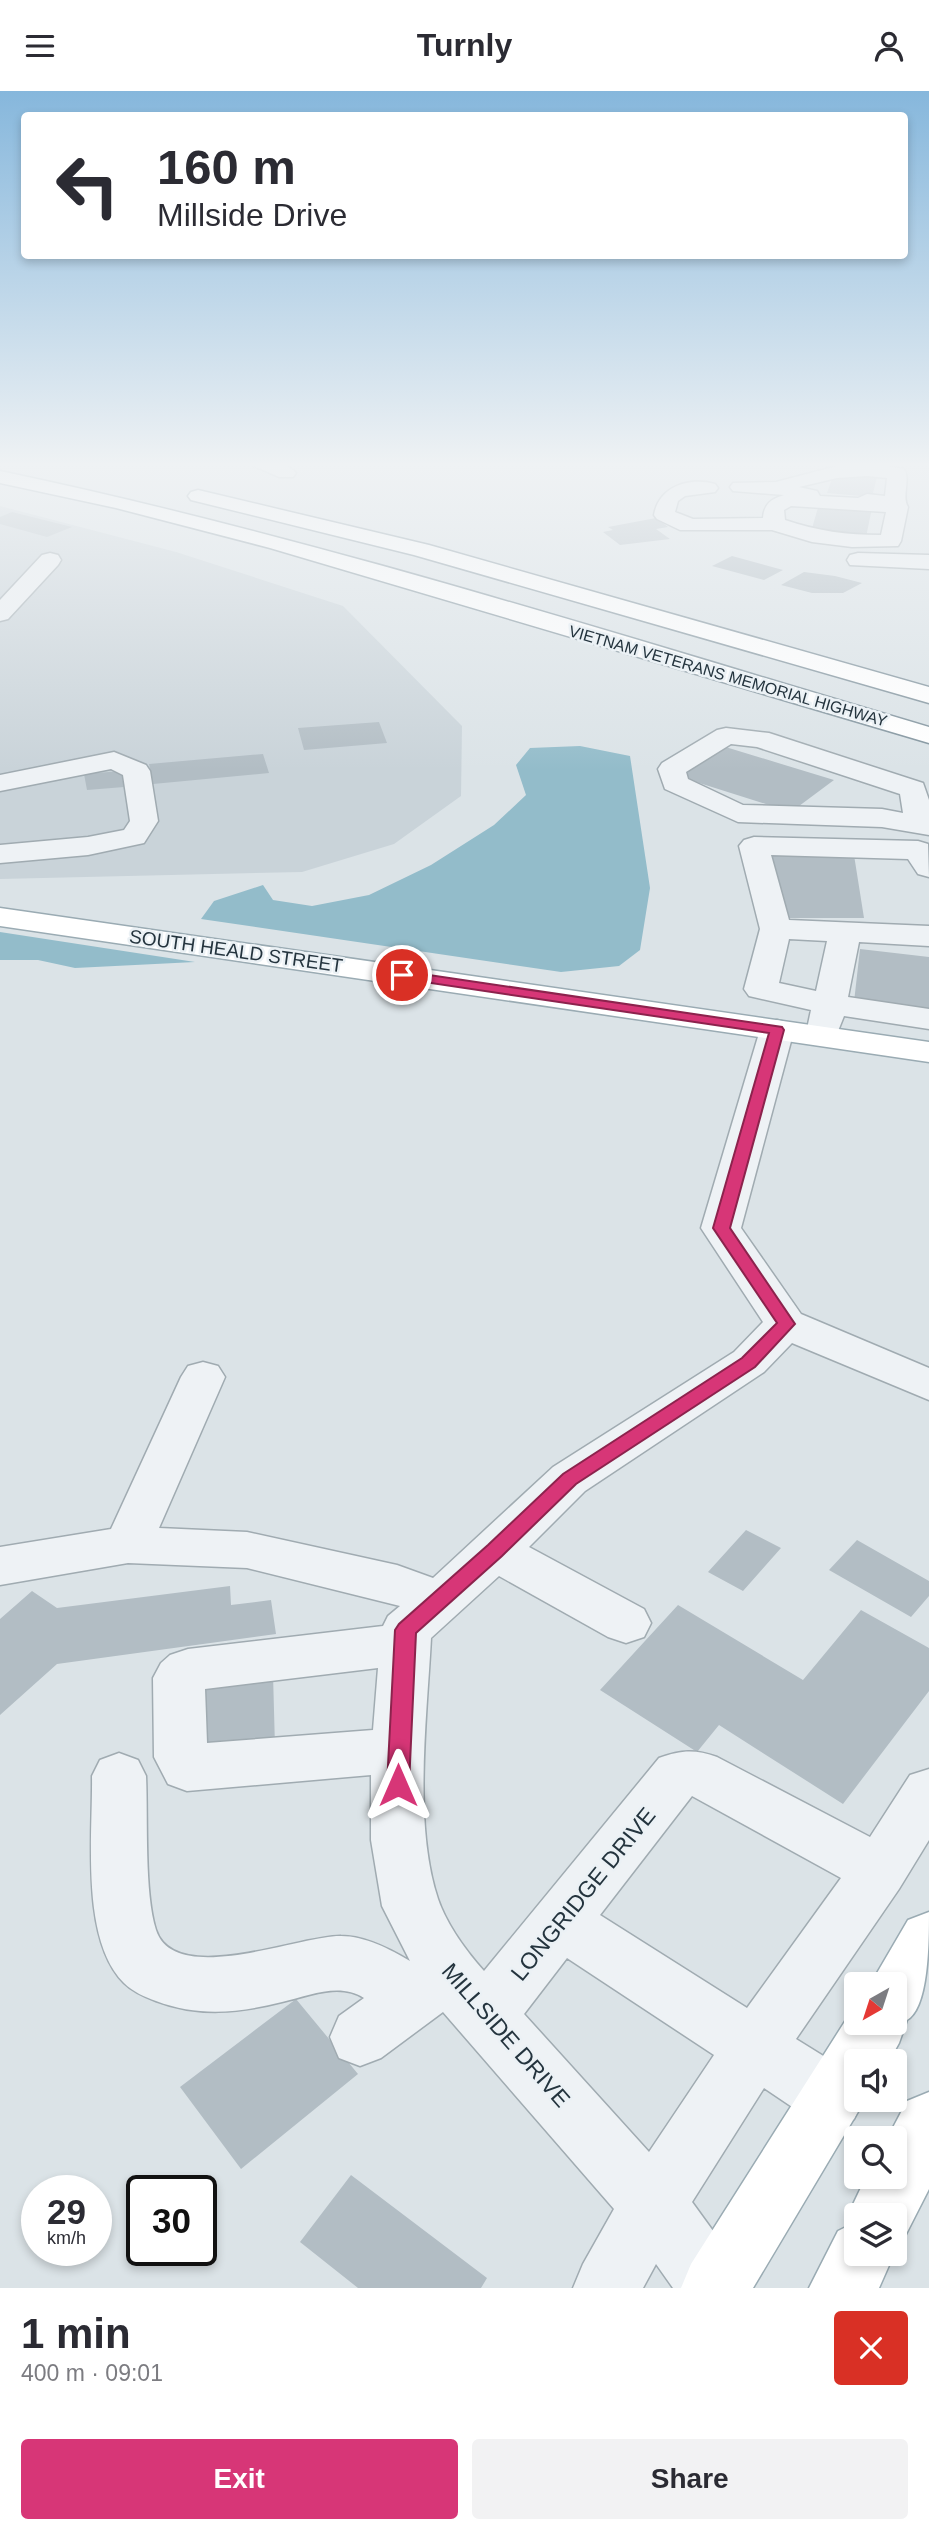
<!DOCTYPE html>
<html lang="en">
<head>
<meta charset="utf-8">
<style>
  :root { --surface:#fff; --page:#f2f2f3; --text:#2b2b33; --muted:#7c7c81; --accent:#d73677 }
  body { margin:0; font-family:Helvetica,sans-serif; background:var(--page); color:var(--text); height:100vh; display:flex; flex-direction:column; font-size:26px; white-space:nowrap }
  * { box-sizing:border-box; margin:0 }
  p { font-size:23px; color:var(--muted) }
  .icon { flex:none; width:38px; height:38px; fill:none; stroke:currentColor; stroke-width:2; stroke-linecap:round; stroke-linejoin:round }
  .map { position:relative; height:2197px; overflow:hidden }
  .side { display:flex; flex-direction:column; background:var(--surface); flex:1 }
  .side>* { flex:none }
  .hud { position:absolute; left:21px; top:21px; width:887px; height:147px; border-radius:7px; box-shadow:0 4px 10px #0003; background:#fff; color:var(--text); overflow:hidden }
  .needle { width:46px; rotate:219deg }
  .buttons { position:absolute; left:844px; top:1881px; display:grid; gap:14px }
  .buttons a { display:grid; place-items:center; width:63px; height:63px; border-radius:7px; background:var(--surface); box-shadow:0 4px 10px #0003; font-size:35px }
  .speed { position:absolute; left:21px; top:2084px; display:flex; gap:14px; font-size:35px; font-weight:700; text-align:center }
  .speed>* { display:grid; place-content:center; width:91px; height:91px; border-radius:50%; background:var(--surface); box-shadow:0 4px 10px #0003; line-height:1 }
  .speed small { font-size:18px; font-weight:400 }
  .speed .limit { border:4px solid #111; border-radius:10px; background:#fff; color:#111 }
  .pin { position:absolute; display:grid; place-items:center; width:60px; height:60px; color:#fff; margin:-30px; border:4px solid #fff; border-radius:50%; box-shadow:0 2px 7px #0007 }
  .me { position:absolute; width:77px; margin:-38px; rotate:0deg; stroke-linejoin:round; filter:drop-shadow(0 0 5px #0008) }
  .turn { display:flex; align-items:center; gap:24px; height:147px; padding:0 21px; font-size:32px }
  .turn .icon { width:91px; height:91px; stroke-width:2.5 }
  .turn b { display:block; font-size:49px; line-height:60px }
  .round { display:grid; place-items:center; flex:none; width:74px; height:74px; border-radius:7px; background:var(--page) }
  .summary { display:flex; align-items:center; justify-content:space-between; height:119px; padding:0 21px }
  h1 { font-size:42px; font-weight:800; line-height:52px }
  .cta { display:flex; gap:14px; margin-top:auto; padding:14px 21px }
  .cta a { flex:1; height:80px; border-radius:7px; background:var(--accent); color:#fff; font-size:28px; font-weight:800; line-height:80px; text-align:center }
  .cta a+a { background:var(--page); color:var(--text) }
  header { display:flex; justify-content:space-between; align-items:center; height:91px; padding:0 21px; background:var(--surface); font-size:32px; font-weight:800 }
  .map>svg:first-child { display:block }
</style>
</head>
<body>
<header><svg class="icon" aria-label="menu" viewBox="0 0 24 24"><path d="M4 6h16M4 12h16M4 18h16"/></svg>Turnly<svg class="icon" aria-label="person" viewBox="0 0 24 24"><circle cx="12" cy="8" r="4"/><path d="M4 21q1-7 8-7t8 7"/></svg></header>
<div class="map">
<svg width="929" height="2197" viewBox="0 0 929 2197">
  <rect width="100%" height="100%" fill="#dbe3e7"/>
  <path fill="#c9d3d9" d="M0 415 176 461 343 515 462 635 461 705 394 753 302 781 0 788Z"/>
  <path fill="#93bcca" d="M580 655 630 665 650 797 640 859 619 875 561 881 201 828 214 810 263 794 273 809 312 815 369 804 431 774 494 734 526 704 516 674 530 657Z
    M0 841 195 871 75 877 38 869H0Z"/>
  <path fill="#b2bdc4" d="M834 382 877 386 872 406 827 402Z
    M819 413 872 417 866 446 811 441Z
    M12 421 72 436 47 446 0 433V426Z
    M656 427 668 436 656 438 670 448 620 454 603 441 613 439 608 436Z
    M732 465 783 479 764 489 712 475Z
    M804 481 835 485 862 492 843 502H812L781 494Z
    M379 631 387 652 304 659 298 637Z
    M719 654 834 689 791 721 674 684Z
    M263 663 269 682 153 693 149 673Z
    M121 680 124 696 87 699 84 683Z
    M769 764H854L864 827H775Z
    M860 858 929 866V920L854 911Z
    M746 1439 781 1457 743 1500 708 1481Z
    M857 1449 929 1490V1505L911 1526 829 1479Z
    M230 1495 231 1514 271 1509 276 1543 57 1573 0 1624V1528L32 1500 57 1517Z
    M678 1514 803 1589 861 1519 929 1557V1600L843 1713 719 1634 697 1661 600 1599Z
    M273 1583 275 1656 201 1663 195 1592Z
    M296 1908 358 1983 241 2078 180 1996Z
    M351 2084 487 2187 481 2197H358L300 2151Z"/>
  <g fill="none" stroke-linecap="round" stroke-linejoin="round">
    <defs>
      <path id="minor" d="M251 371C267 371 285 369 296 382L293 386H279L254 375Z
        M882 374 904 378C911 389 901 405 908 416L901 450 898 455 852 456 812 451 772 439H680L657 428 654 424C659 395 689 386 715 393L718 397 715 401 685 405 678 410 675 421 693 428 763 427C764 413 771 408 784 404L733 400 730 396 733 392 776 391 837 375ZM867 385 887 387 885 405 867 403 858 407 820 405 817 400 799 396 837 387ZM791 415 886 421 881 444C847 444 817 440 785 429L784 419Z
        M50 462 58 464 61 469 58 474 8 528 0 530V509L42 464Z
        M858 462 929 464V478L850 474 847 469 850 464Z
        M726 637 769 642 923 692 929 709V744L882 736 738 731 665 698 658 678 662 672 717 639ZM731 653 757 656 900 703 903 722 882 718 743 714 688 688 686 681Z
        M114 661 146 674 150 680 158 730 144 752 88 764 0 772V754L88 746 124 739 130 730 123 684 111 678 0 700V684Z
        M754 746 918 750 928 753 929 786 918 783 908 768 771 764 789 829 929 835V855L859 851 848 906 929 918V938L844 925 836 945 824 948 812 945 807 938 811 919 749 905 744 898 760 838 739 755 744 749ZM789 848 827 850 816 900 779 892Z
        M777 929 789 932 794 939 741 1137 801 1223 929 1277V1309L792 1252 764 1281 585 1400 529 1456 644 1518 651 1532 644 1546 626 1552 608 1546 499 1485 431 1547C427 1626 413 1733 438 1808 447 1834 467 1861 484 1880L659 1667C681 1659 695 1658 717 1666L870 1746 910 1684 929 1678V1749L899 1798 796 1948 854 1984 856 2009H862L854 2028 832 2037 810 2028 764 1997 692 2111 737 2173 747 2197H673L656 2173 643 2197H573L583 2173 614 2118 443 1921 381 1967 360 1975 339 1967 330 1946 339 1925 364 1907C339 1891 309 1905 282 1911 239 1922 198 1926 156 1910 145 1906 133 1901 124 1892 80 1848 93 1743 92 1685L100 1669 119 1662 138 1669 146 1685C148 1727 144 1801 156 1839 175 1897 300 1844 341 1845 365 1845 390 1858 410 1870L382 1815 371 1749V1684L187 1700 168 1693 154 1666 153 1587 161 1572 170 1564 188 1558 383 1535 388 1525 400 1515 247 1477 128 1472 0 1494V1456L111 1438 181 1286 188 1275 203 1271 218 1275 225 1286 159 1437 247 1441 397 1474 433 1487 553 1376 734 1261 763 1231 701 1137 760 939 765 932ZM378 1577 373 1639 207 1652 205 1598ZM692 1705 841 1787 747 1917 600 1824ZM567 1867 714 1964 649 2061 524 1923Z"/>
      <path id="major" d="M0 817 929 951V971L0 835Z
        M929 1821C929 1850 929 1917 907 1929L899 1952 889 1970H856V2009H865L753 2197H681L691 2173 856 1913V1932H894V1894H870L908 1829Z
        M929 2001V2098L904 2147 894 2151V2124H856V2163H894L879 2197H809L838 2140 852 2133 848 2124 866 2086H894V2048H887L907 2010Z"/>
      <path id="highway" d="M0 380C314 446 621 545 929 636V652L270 457 116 417 0 392Z
        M198 399 429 454 929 596V612L414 464 191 409 188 405 191 401Z"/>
    </defs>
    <use href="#minor" stroke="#a0abb1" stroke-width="3"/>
    <use href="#major" stroke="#9aabb3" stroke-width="3"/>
    <use href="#highway" stroke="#82949e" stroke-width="3"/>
    <use href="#minor" fill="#eef2f5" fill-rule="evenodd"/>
    <use href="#major" fill="#fff" fill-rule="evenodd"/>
    <use href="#highway" fill="#fff" fill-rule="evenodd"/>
  </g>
  <linearGradient id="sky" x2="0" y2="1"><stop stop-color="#86b7dc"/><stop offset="0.55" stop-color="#eff2f4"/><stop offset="1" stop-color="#eff2f4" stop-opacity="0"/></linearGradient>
  <rect width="929" height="679" fill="url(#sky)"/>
  <path fill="#d73677" stroke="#8c234d" stroke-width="2" d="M402 880 782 936 784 939 730 1137 795 1233 755 1276 576 1393 502 1465 416 1542 409 1694 406 1700 398 1703 390 1700 387 1694 395 1539 399 1533 488 1454 563 1383 742 1267 777 1232 713 1137 769 942 397 887V882Z"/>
  <g text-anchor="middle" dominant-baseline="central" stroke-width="5" stroke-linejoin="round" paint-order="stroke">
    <g font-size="16" fill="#24343e" stroke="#ebf1f5">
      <text transform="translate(728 585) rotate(16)">VIETNAM VETERANS MEMORIAL HIGHWAY</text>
    </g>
    <g font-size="19" fill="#24343e" stroke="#ebf1f5">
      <text transform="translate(236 860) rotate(8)">SOUTH HEALD STREET</text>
    </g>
    <g font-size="23" fill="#24343e" stroke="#ebf1f5">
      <text transform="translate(583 1803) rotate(-51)">LONGRIDGE DRIVE</text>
      <text transform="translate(506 1944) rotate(49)">MILLSIDE DRIVE</text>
    </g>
  </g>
</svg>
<div class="buttons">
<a><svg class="needle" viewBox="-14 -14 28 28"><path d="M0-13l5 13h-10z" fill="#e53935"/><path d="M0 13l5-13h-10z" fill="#7c7c81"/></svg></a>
<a><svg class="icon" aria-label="sound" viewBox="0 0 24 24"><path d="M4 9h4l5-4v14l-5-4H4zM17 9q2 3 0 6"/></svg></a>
<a><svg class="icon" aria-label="search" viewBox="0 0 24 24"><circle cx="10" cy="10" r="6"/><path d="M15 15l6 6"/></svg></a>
<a><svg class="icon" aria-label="layers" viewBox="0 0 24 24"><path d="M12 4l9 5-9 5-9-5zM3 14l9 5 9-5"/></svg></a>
</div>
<div class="speed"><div>29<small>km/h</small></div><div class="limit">30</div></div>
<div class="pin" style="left:402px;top:884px;background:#d93025"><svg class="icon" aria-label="arrive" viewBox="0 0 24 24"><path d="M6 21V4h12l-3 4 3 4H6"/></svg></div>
<svg class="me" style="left:398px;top:1694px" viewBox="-20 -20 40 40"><path d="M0-17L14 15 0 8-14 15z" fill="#d73677" stroke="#fff" stroke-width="4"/></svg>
<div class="hud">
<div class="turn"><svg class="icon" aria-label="left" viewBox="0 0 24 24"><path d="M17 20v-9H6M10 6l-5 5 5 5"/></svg><div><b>160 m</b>Millside Drive</div></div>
</div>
</div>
<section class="side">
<div class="summary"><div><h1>1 min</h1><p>400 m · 09:01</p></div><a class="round" style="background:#d93025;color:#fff"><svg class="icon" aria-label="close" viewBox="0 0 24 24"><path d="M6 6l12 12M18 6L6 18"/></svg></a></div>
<div class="cta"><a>Exit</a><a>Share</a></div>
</section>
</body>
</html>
